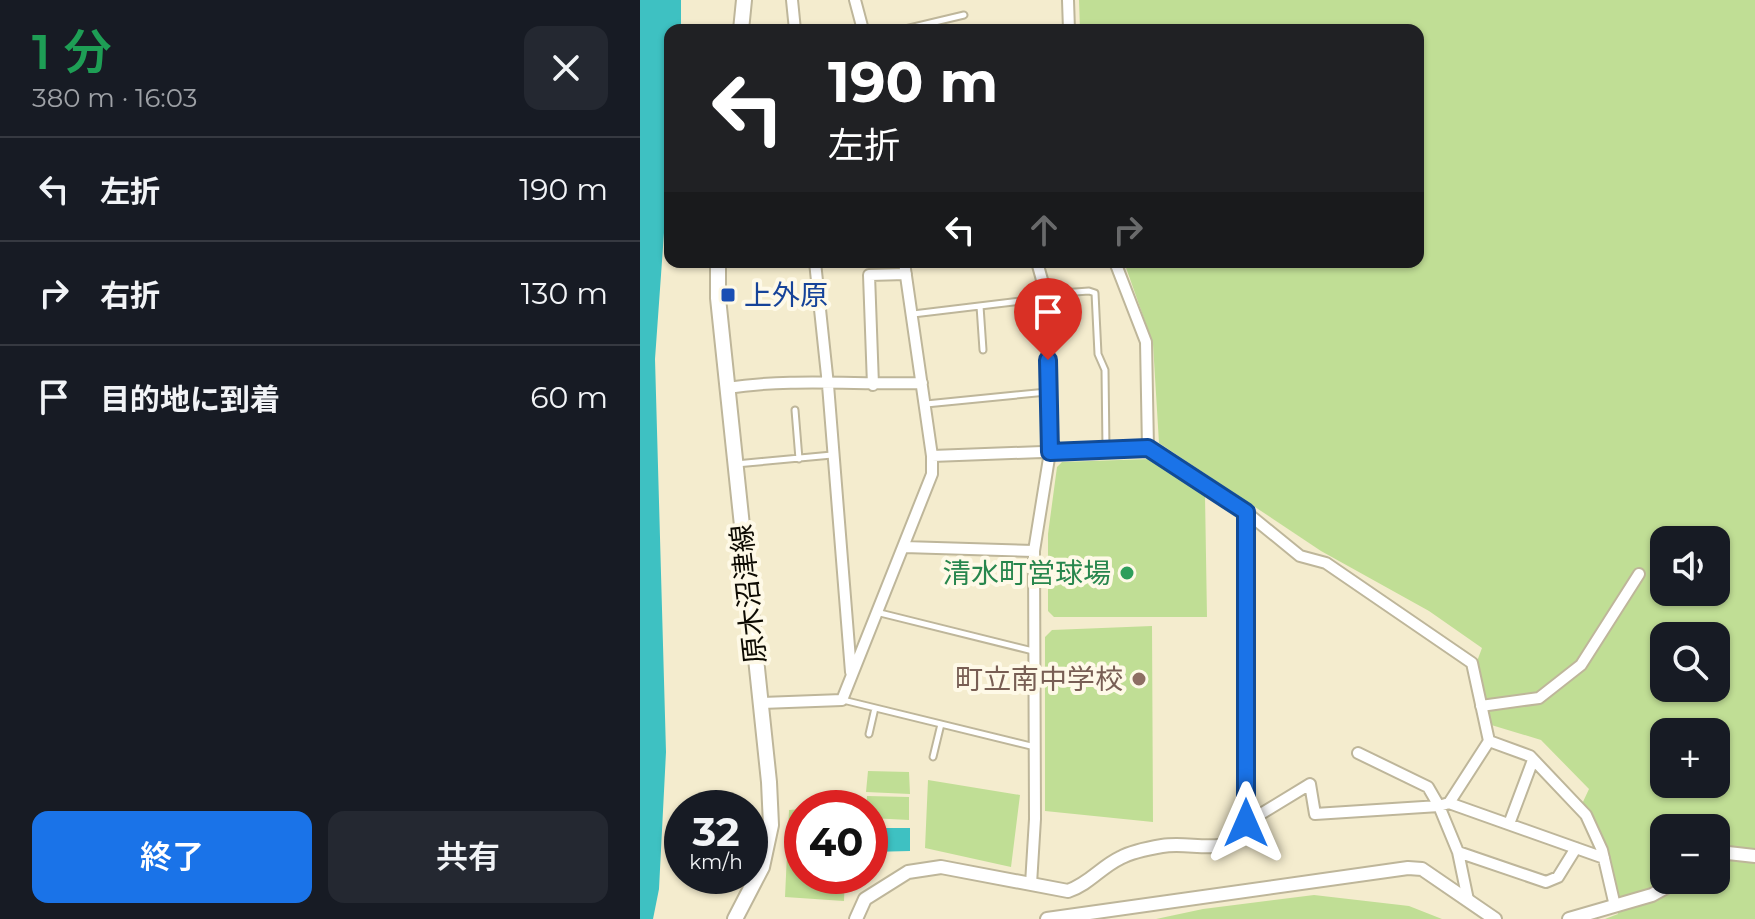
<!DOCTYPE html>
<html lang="ja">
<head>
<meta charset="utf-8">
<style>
  :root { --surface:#171b24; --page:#242831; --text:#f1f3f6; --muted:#9ea1a6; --line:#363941; --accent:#1a73e8 }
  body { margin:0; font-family:Montserrat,"Noto Sans JP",sans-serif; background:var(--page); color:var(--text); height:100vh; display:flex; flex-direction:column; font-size:30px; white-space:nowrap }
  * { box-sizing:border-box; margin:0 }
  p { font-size:26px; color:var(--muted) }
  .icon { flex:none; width:44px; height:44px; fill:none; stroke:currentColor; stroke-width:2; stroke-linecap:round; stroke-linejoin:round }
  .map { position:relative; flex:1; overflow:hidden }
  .sheet { display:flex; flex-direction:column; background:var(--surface); width:640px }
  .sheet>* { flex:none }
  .guide { position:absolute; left:24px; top:24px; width:760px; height:244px; border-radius:16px; box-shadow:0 2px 6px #0004; background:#202124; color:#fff; overflow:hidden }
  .buttons { position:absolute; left:1010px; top:526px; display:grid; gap:16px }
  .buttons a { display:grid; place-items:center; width:80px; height:80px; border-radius:16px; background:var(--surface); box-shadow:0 2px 6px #0004; font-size:40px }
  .speed { position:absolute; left:24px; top:790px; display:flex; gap:16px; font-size:40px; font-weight:700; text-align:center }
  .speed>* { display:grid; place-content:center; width:104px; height:104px; border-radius:50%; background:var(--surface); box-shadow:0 2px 6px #0004; line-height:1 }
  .speed small { font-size:20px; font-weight:400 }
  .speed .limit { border:12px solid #d22; background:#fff; color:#111 }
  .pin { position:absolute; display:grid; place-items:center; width:68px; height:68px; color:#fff; margin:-82px -34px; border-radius:50% 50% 50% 0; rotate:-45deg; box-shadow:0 0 8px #0007 }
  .pin .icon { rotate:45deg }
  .me { position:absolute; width:88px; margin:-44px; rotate:0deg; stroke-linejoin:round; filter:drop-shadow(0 0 6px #0008) }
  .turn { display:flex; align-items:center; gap:28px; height:168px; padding:0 32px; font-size:36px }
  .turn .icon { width:104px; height:104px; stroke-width:2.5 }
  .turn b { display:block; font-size:56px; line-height:68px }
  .lanes { display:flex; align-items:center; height:76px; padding:0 32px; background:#0003; justify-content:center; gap:40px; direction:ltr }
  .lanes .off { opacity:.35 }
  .round { display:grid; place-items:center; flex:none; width:84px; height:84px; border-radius:16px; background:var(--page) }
  .overview { display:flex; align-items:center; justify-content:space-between; height:136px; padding:0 32px }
  h1 { font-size:48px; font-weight:600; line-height:60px; color:#1e9e55 }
  .primary-button { display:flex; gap:16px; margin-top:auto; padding:16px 32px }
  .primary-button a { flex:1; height:92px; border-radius:16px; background:var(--accent); color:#fff; font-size:32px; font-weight:600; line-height:92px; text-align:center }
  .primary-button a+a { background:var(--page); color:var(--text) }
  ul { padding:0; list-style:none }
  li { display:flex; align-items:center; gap:24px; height:104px; padding:0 32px; border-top:2px solid var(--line) }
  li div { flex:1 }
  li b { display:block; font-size:30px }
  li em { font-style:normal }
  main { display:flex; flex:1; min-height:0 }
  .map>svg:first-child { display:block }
</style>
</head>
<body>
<main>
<section class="sheet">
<div class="overview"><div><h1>1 分</h1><p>380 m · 16:03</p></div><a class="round"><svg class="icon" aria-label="close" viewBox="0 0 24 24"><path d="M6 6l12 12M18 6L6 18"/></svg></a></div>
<ul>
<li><svg class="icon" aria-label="left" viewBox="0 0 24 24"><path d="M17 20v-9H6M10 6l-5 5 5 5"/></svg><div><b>左折</b></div><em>190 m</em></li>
<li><svg class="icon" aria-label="right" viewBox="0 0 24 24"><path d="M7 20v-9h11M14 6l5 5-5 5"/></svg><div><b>右折</b></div><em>130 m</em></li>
<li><svg class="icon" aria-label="arrive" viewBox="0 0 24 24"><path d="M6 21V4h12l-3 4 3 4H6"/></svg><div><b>目的地に到着</b></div><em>60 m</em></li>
</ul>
<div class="primary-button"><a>終了</a><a>共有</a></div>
</section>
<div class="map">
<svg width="1115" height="919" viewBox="0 0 1115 919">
  <rect width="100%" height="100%" fill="#f4ecce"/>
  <path fill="#c0de95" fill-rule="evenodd" d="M439 0H1115V919H965L978 914 966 850 942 804 949 789 901 740 848 724 836 664 842 648 789 611 681 551 519 443 513 344 484 262H778V30H440ZM1024 540H1076V592H1024ZM1024 636H1076V688H1024ZM1024 732H1076V784H1024ZM1024 828H1076V880H1024Z
    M509 459 565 495 567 617H414L408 611V534L417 467 422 462Z
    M512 626 513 822 405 811V637L412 630Z
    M228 771 269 772 270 794 226 792Z
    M288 780 380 795 371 867 285 848Z
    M227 796 269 797V820L230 818V808H226Z
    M162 809V876H205L204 901 145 897 149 810Z
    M674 895 769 906 802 919H516L563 909Z"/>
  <path fill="#3ec1c2" d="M0 0H41V30H30V149L15 359 26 752 19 889 13 919H0Z
    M230 828H270V851L230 852Z"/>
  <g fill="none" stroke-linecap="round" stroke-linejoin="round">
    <defs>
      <path id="service" d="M261 30 324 15
        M407 294 449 291 455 293 458 354 465 370 466 449
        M340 306 343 350
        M273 314 406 298
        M286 404 407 392
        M155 410 159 459
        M96 464 192 455
        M236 612 393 651
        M203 700 395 747
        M229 734 235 708
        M293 757 301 724"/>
      <path id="minor" d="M152 0 155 30
        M215 0 223 30
        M428 0 429 30
        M175 262 188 385 211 672
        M233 385 229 275 266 274
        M87 388C151 378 217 385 282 383
        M292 456 508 448 506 342 475 262
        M606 512 660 556 686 563 832 663 849 741 890 756 946 815 962 850 975 906
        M264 547 394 551
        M120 703 202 700 292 474V456L264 262
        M841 706 899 698 941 665 999 574
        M718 753 788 787 799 806 809 803 964 858
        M809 803 849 741
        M606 823 670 784 675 814 799 806 818 852 828 900
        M869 824 893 760
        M818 852 906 882 918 877 936 848
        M391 884 395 819 394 551 410 452 406 294 397 262"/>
      <path id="tertiary" d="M1076 857 1088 853 1115 856
        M216 919 225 899 268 872 301 867 428 891C449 884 461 867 480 858 491 852 510 848 522 846 551 841 582 856 605 834L606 512 508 448
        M407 919 768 868 782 869 855 919
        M929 919 1012 895 1039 880"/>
      <path id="secondary" d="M101 30 104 0
        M78 262V298L129 782 131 825 122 867 95 919"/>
    </defs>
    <use href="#service" stroke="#beb69a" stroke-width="9"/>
    <use href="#minor" stroke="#beb69a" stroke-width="14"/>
    <use href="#tertiary" stroke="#beb69a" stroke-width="16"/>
    <use href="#secondary" stroke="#beb69a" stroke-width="18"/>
    <use href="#service" stroke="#fff" stroke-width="5"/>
    <use href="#minor" stroke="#fff" stroke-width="10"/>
    <use href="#tertiary" stroke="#fff" stroke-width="12"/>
    <use href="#secondary" stroke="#fff" stroke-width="14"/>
  </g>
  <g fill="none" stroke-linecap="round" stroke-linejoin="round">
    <defs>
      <path id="route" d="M408 360 410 452 508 448 606 512V823"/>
    </defs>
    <use href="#route" stroke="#114b97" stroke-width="20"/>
    <use href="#route" stroke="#1a73e8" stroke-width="14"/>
  </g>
  <rect fill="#1a4fb4" stroke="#fef9e7" stroke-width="3" x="80" y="287" width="16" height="16" rx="4"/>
  <circle fill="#2e9e5b" stroke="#fef9e7" stroke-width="3" cx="487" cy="573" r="8"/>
  <circle fill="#8d6e63" stroke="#fef9e7" stroke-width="3" cx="499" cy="679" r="8"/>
  <g text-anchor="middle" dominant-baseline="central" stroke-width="8" stroke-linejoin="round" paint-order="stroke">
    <g font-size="28" fill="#164399" stroke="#fef9e7" text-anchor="start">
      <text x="104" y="295">上外原</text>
    </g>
    <g font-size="28" fill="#27864d" stroke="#fef9e7" text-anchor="end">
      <text x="471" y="573">清水町営球場</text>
    </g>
    <g font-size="28" fill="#0e0b03" stroke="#fef9e7">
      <text transform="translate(108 594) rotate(-96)">原木沼津線</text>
    </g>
    <g font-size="28" fill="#785e54" stroke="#fef9e7" text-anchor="end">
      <text x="483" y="679">町立南中学校</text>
    </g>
  </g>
</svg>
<div class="buttons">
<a><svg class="icon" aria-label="sound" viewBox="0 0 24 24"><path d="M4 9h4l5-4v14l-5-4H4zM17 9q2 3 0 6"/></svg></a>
<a><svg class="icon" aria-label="search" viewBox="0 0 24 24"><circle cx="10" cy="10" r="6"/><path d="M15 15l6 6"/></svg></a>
<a>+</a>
<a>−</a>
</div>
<div class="speed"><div>32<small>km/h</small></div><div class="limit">40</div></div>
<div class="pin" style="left:408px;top:360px;background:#d93025"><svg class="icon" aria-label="arrive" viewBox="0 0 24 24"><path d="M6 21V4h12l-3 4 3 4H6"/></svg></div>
<svg class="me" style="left:606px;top:823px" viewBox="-20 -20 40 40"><path d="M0-17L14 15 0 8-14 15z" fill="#1a73e8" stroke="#fff" stroke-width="4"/></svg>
<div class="guide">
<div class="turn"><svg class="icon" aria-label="left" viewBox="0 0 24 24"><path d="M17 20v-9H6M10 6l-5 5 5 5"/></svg><div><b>190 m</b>左折</div></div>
<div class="lanes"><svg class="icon" aria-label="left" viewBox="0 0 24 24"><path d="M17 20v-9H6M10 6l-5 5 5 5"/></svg><svg class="icon off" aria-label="ahead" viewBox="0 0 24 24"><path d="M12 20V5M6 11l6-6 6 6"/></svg><svg class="icon off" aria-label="right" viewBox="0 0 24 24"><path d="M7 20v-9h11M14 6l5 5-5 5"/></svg></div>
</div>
</div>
</main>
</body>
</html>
